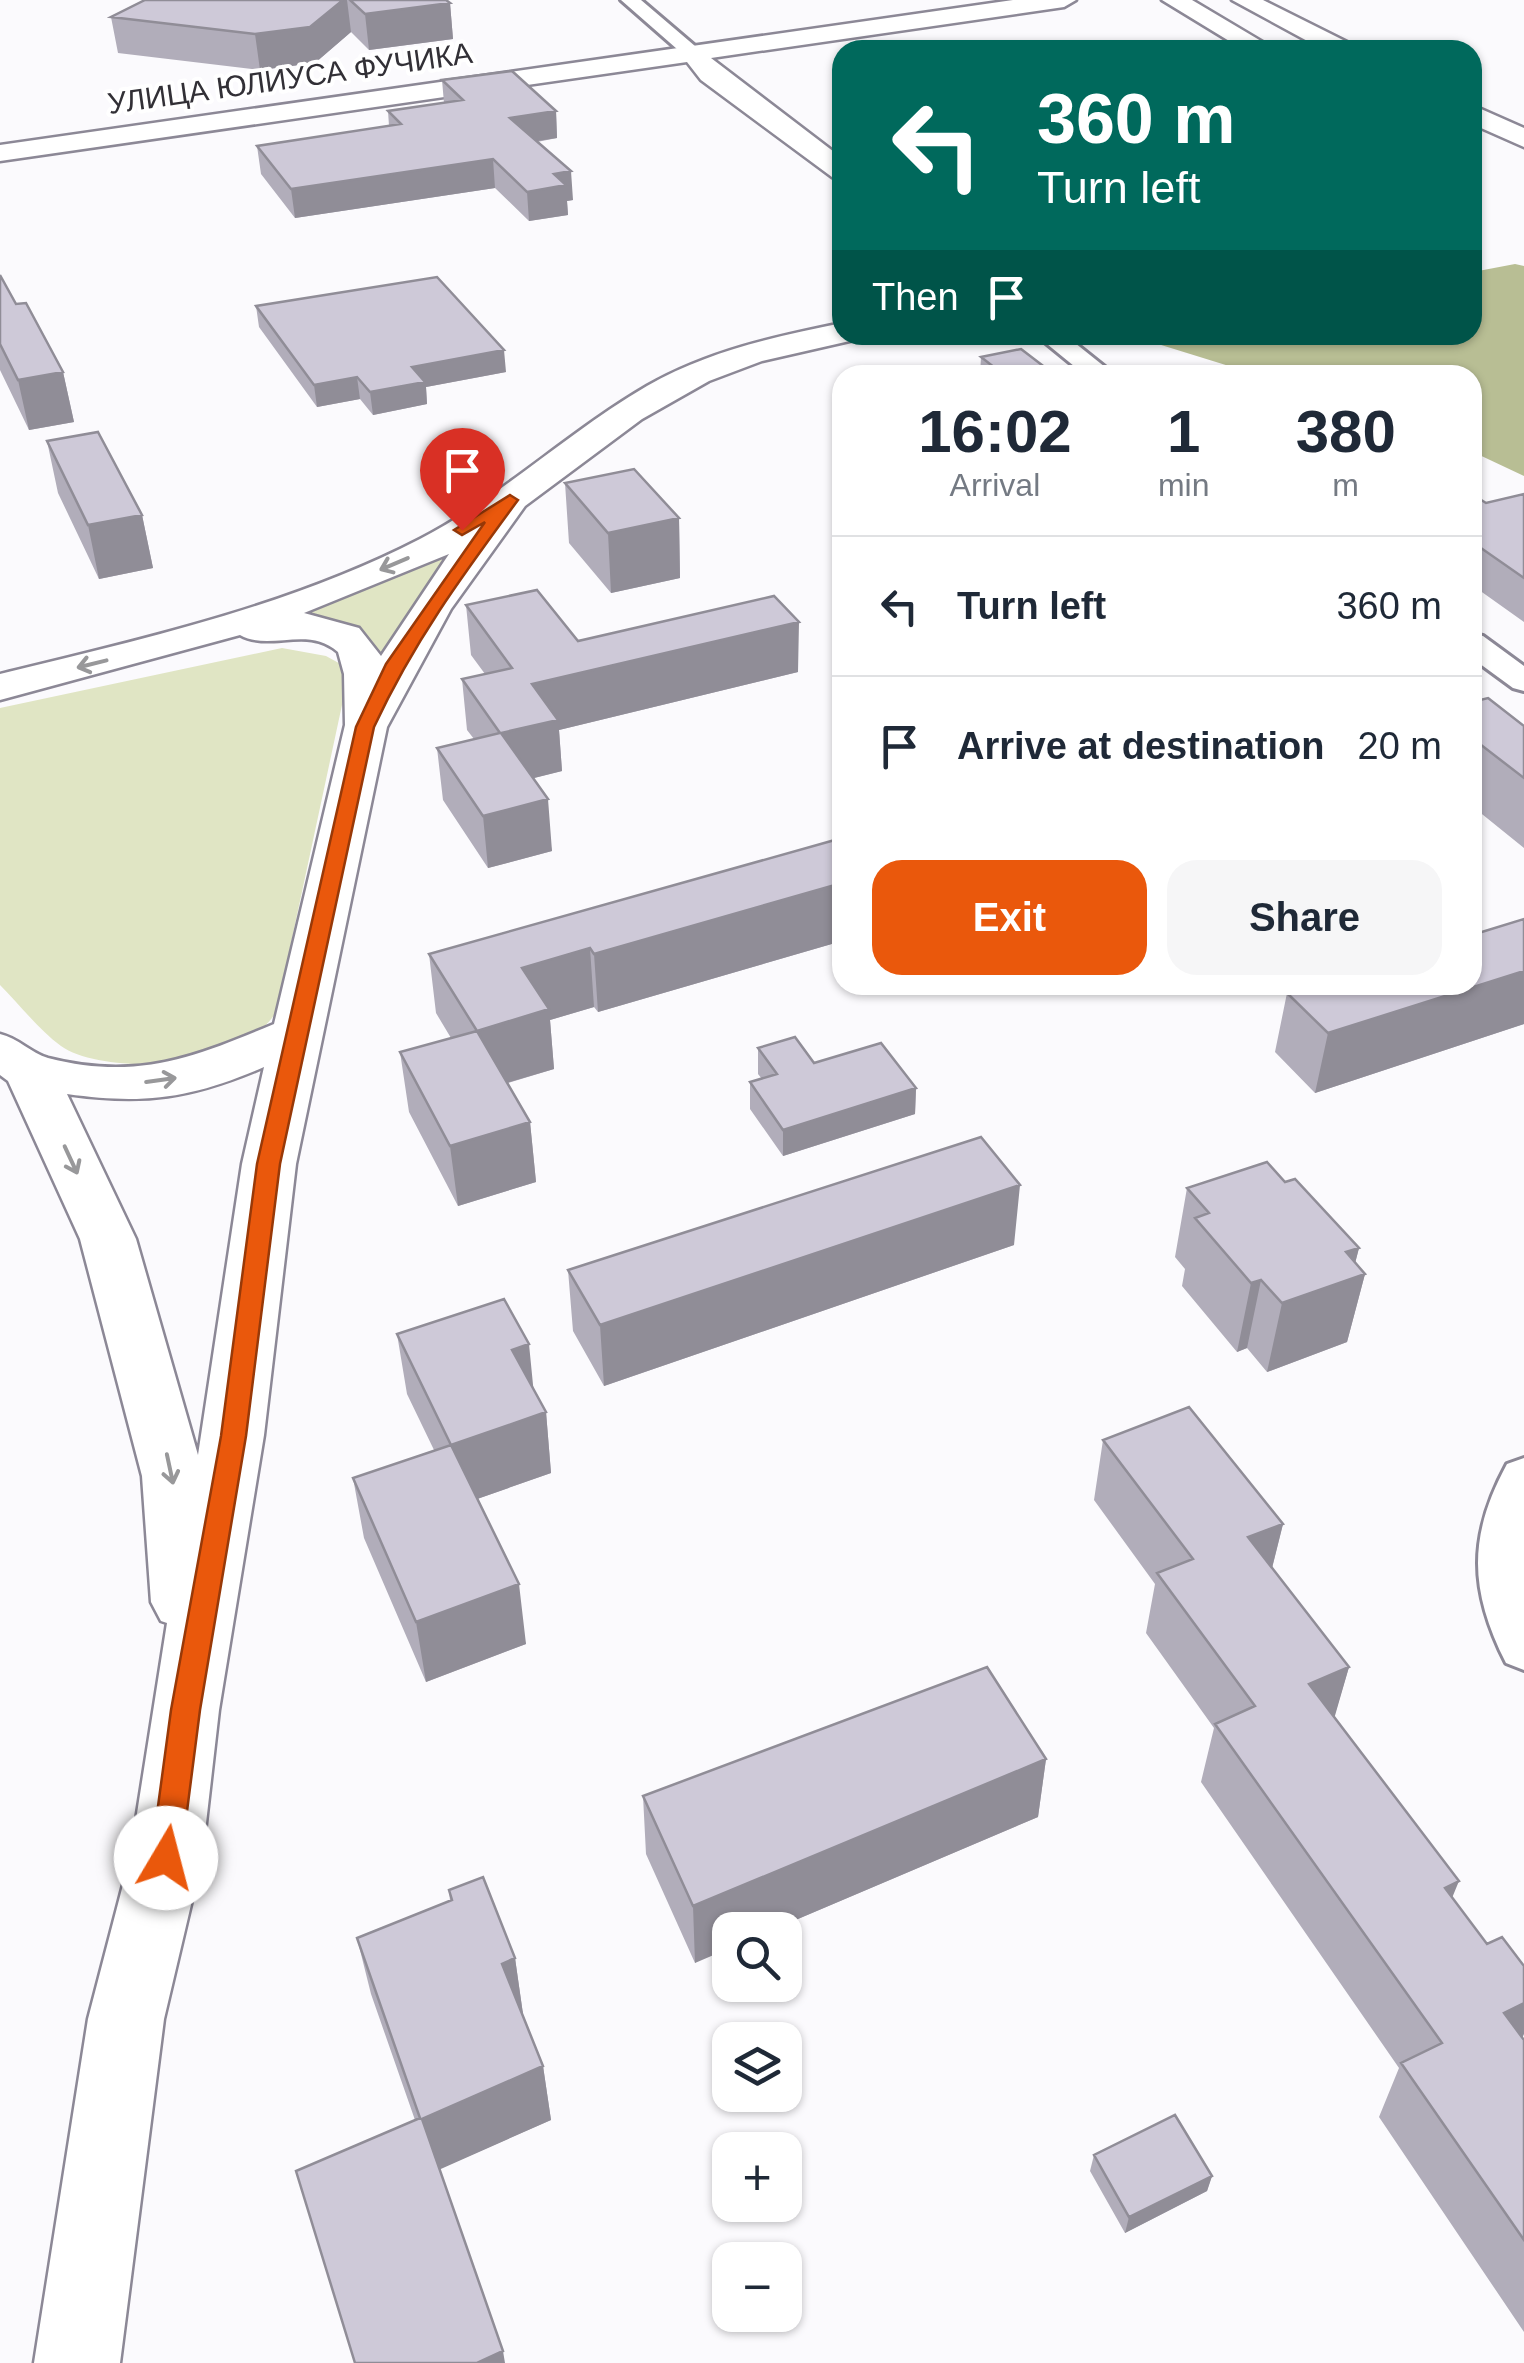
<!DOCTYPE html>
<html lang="en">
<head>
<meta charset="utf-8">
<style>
  :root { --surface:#fff; --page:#f6f6f7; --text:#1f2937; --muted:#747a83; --line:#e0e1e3; --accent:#ea580c }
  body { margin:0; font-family:Helvetica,sans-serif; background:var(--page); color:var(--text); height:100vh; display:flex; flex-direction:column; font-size:38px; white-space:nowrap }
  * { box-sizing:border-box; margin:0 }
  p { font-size:32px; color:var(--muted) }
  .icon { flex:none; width:55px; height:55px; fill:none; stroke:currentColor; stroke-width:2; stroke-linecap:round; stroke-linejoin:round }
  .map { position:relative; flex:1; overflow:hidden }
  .sheet { position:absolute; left:832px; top:365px; width:650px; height:630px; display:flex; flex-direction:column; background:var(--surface); border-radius:30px; box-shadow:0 2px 8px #0004 }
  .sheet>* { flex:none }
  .guide { position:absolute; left:832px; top:40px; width:650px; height:305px; border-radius:30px; box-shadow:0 2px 8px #0004; background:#00695c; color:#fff; overflow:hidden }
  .fabs { position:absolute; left:712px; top:1912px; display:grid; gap:20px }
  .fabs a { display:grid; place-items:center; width:90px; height:90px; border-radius:20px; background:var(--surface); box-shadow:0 2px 8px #0004; font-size:50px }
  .pin { position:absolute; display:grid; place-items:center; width:85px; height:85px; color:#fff; margin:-102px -42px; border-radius:50% 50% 50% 0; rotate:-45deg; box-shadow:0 0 10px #0007 }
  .pin .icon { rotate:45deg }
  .me { position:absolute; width:110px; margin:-55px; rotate:8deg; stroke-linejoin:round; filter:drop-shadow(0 0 8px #0008) }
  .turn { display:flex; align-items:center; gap:35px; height:210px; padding:0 40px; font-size:45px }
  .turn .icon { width:130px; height:130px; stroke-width:2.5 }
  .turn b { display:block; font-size:70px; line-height:85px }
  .then { display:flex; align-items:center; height:95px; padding:0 40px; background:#0003; gap:20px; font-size:38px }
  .eta { display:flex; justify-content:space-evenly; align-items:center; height:170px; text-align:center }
  .eta b { font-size:60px; font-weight:700; line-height:70px }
  .cta { display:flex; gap:20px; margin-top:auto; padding:20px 40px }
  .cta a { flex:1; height:115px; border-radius:30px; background:var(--accent); color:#fff; font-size:40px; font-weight:700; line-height:115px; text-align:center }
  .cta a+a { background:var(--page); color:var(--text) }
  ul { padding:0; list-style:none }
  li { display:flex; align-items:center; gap:30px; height:140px; padding:0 40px; border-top:2px solid var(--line) }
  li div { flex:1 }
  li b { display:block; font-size:38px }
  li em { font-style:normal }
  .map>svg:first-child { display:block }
</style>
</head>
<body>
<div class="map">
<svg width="1524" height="2363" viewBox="0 0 1524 2363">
  <rect width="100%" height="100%" fill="#fbfafd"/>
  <path fill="#e0e5c4" d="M455 547 378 671C352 622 341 616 285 619L422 566Z
    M282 648 326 656 346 667 350 680 342 705 276 1013C262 1031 249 1042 228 1052 192 1069 94 1070 61 1046 39 1030 20 1005 0 985V708Z"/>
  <path fill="#b8be94" d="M1515 264 1524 266V476L1473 452 1472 375H1258L1145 340 1167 335H1472L1473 272Z"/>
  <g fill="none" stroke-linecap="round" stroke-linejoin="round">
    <defs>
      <path id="street" d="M621 0H641L702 52 692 58 685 56Z
        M1036 335H1065L1115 375H1085Z
        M1472 634 1483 636 1524 666V691L1513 688 1472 658Z
        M1524 1458V1670L1506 1663C1469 1590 1468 1536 1507 1464Z"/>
      <path id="secondary" d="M1013 0H1076L1064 7 711 58 842 158V180L832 177 701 80 687 62 0 161V145Z
        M842 323V335H857L854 340 762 361 709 381 642 419 525 506 451 609 387 727 296 1164 264 1435 219 1710 202 1858 164 2019 120 2363H34L88 2019 130 1858 167 1623 161 1621 151 1602 142 1476 80 1239 8 1081 0 1075V1034C18 1038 31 1053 48 1058 137 1081 195 1057 274 1024L345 725 344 674 338 652C308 625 270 652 240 635L0 700V674C141 640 290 606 420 539 501 497 568 432 647 386 708 351 774 337 842 323ZM449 554 381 656 359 628 304 613ZM264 1067 242 1164 198 1455 136 1239 67 1094C145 1105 192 1098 264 1067Z"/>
      <path id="primary" d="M1162 0H1192L1276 50H1244Z
        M1232 0H1263L1353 45 1357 50H1324Z
        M1472 105 1524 128V147L1472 124Z"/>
    </defs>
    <use href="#street" stroke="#8c8896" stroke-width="6"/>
    <use href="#secondary" stroke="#8c8896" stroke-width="5"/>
    <use href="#primary" stroke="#8c8896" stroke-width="5"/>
    <use href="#street" fill="#fff" fill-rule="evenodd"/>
    <use href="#secondary" fill="#fff" fill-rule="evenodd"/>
    <use href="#primary" fill="#fff" fill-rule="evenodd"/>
  </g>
  <path fill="#b1adba" d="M145 0H446L450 3 453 39 369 50 351 32 315 63 260 70 118 53 111 17Z
    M442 80 556 111 557 138 537 142 573 200 567 201 568 215 529 221 495 188 295 218 261 174 257 146 389 126 388 111 444 103Z
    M0 275 16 304 63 372 74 422 29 430 0 370Z
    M256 306 506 372 426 387 427 404 373 415 360 399 317 407 259 327Z
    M981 357 1055 375H980Z
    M47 441 142 515 153 568 99 579 58 493Z
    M565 483 679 518 680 578 611 593 569 543Z
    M1524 494V622L1472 585V497L1486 503Z
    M842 549V607L839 604 840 550Z
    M466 605 578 641 798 672 559 730 562 771 534 778 552 851 488 868 443 800 437 748 474 739 467 730 462 679 485 674 471 655Z
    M1472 702 1524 726V848L1472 806Z
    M842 838V941L598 1012 594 1007 550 1020 554 1069 508 1083 530 1122 536 1182 458 1206 409 1112 400 1052 451 1038 436 1013 429 954Z
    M1524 919V1024L1315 1093 1275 1052 1287 993Z
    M758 1048 916 1088 915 1114 783 1156 750 1109V1082L762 1079 758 1074Z
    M1285 1182 1359 1248 1355 1263 1365 1274 1347 1342 1267 1372 1247 1348 1237 1352 1182 1286 1185 1269 1175 1257 1187 1188Z
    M1014 1245 604 1386 573 1331 568 1270Z
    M397 1334 534 1390 546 1412 551 1473 477 1499 526 1644 426 1682 364 1538 353 1478 434 1450 407 1394Z
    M1103 1440 1283 1524 1272 1568 1349 1667 1334 1717 1452 1897 1524 2040V2332L1379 2117 1399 2068 1201 1782 1214 1728 1146 1633 1155 1584 1094 1500Z
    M1046 1759 1038 1817 772 1930H730L695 1963 646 1854 643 1796Z
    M449 1890 515 1958 523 2014H522L543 2066 551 2120 439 2169 415 2120 371 1994 357 1938 450 1901Z
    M1094 2155 1212 2176 1207 2191 1125 2233 1090 2171Z"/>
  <path fill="#908d97" d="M343 0H347L351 32 315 63 260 70 255 34Z
    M450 3 453 39 369 50 365 14Z
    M556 111 557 138 512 145 510 118Z
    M493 159 495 188 295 218 291 189Z
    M571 171 573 200 567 201 568 215 529 221 527 192 554 174Z
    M504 350 506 372 426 387 427 404 373 415 370 392 412 367Z
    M63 372 74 422 29 430 18 380Z
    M357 377 360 399 317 407 314 385Z
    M142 515 153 568 99 579 88 525Z
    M679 518 680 578 611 593 608 533Z
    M1481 548 1472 583V550Z
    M799 622 798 672 559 730 562 771 506 785 501 733 532 684Z
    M548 799 552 851 488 868 483 816Z
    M842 883V941L598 1012 594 954Z
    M590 948 594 1007 550 1020 554 1069 483 1090 477 1031 522 968Z
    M1524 971V1024L1315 1093 1328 1033Z
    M916 1088 915 1114 783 1156V1130Z
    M530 1122 536 1182 458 1206 450 1146Z
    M1020 1185 1014 1245 604 1386 600 1325Z
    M1359 1248 1351 1279 1365 1274 1347 1342 1267 1372 1282 1303 1346 1252Z
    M1261 1280 1247 1348 1237 1352 1251 1283Z
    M529 1344 535 1405 512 1350Z
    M546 1412 551 1473 460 1505 451 1445Z
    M1283 1524 1268 1584 1248 1537Z
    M519 1584 526 1644 426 1682 416 1622Z
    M1349 1667 1332 1726 1309 1684Z
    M1046 1759 1038 1817 772 1930H730V1948L695 1963 693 1906Z
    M1459 1881 1436 1937 1445 1888Z
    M515 1958 523 2014 511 2019 502 1964Z
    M1524 2003V2034L1518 2048 1504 2013Z
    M543 2066 551 2120 434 2172 422 2119Z
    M1212 2176 1207 2191 1125 2233 1129 2217Z
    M503 2351 505 2363H477Z"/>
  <path fill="#cec9d8" stroke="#908d97" stroke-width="2.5" d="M145 0H343L310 27 255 34 111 17Z
    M350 0H446L450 3 365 14Z
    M512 71 556 111 510 118 571 171 554 174 566 185 527 192 493 159 291 189 257 146 401 124 388 111 463 100 442 80Z
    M0 275 16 304 26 303 63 372 18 380 0 344Z
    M437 277 504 350 412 367 425 382 370 392 357 377 314 385 256 306Z
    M1021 349 1055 375H1004L981 357Z
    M98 432 142 515 88 525 47 441Z
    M634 469 679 518 608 533 565 483Z
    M1524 494V578L1481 548 1472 550V497L1475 496 1486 503Z
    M537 590 578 641 774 596 799 622 532 684 558 720 501 733 548 799 483 816 437 748 500 733 462 679 512 668 466 605Z
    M1488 698 1524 726V778L1472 738V702Z
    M842 838V883L594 954 590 948 522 968 549 1009 477 1031 429 954Z
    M1524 919V971L1328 1033 1287 993 1314 985H1472V935Z
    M477 1031 530 1122 450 1146 400 1052Z
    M795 1037 814 1063 881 1043 916 1088 783 1130 750 1082 777 1074 758 1048Z
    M981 1137 1020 1185 600 1325 568 1270Z
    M1267 1162 1285 1182 1295 1179 1359 1248 1346 1252 1365 1274 1282 1303 1261 1280 1251 1283 1195 1218 1209 1213 1187 1188Z
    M504 1299 529 1344 512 1350 546 1412 451 1445 397 1334Z
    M1189 1407 1283 1524 1248 1537 1349 1667 1309 1684 1459 1881 1445 1888 1487 1944 1502 1937 1524 1966V2003L1504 2013 1524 2040V2240L1401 2063 1442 2043 1215 1724 1255 1706 1157 1573 1193 1559 1103 1440Z
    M451 1445 519 1584 416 1622 353 1478Z
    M987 1667 1046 1759 693 1906 643 1796Z
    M483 1877 515 1958 502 1964 543 2066 422 2119 503 2351 477 2363H355L296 2171 420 2118 357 1938 452 1900 449 1890Z
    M1175 2115 1212 2176 1129 2217 1094 2155Z"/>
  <defs><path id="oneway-shaft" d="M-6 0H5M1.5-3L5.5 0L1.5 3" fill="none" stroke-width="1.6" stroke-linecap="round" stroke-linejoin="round" transform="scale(2.5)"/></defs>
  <g stroke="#98989a">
    <use href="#oneway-shaft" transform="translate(394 564) rotate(157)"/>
    <use href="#oneway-shaft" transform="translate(92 664) rotate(166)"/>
    <use href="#oneway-shaft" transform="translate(161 1080) rotate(-8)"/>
    <use href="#oneway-shaft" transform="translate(71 1160) rotate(65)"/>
    <use href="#oneway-shaft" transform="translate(170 1469) rotate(78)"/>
  </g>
  <path fill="#ea580c" stroke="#983908" stroke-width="2.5" d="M510 495 518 500C462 576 414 641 374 727L280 1164 246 1436 200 1710 181 1858 177 1868 166 1872 155 1868 151 1858 171 1710 221 1436 257 1164 356 727 386 664 485 522 462 535 454 530Z"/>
  <g text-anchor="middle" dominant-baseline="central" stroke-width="8" stroke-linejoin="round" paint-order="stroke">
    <g font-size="30" fill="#323036" stroke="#fff">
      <text transform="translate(290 78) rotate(-8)">УЛИЦА ЮЛИУСА ФУЧИКА</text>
    </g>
  </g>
</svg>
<div class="fabs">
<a><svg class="icon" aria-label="search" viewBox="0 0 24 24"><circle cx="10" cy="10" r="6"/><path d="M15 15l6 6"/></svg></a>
<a><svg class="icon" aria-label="layers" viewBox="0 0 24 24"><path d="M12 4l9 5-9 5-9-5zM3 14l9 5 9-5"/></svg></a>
<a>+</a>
<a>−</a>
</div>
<div class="pin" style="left:462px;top:530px;background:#d93025"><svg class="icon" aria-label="arrive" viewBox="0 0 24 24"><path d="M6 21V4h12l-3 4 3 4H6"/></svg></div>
<svg class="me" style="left:166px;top:1858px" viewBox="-20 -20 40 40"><circle r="19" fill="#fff"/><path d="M0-13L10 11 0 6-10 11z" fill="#ea580c"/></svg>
<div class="guide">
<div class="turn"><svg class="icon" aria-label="left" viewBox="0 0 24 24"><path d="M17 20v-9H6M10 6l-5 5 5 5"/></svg><div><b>360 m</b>Turn left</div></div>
<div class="then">Then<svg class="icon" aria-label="arrive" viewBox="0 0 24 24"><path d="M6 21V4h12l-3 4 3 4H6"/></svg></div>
</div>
<section class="sheet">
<div class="eta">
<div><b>16:02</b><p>Arrival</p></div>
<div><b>1</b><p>min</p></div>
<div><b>380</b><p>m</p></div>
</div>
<ul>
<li><svg class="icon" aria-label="left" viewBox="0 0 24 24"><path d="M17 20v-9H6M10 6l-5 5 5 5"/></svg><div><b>Turn left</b></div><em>360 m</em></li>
<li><svg class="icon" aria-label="arrive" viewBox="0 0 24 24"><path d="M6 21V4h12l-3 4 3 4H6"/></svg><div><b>Arrive at destination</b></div><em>20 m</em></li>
</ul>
<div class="cta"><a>Exit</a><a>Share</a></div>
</section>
</div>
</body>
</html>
